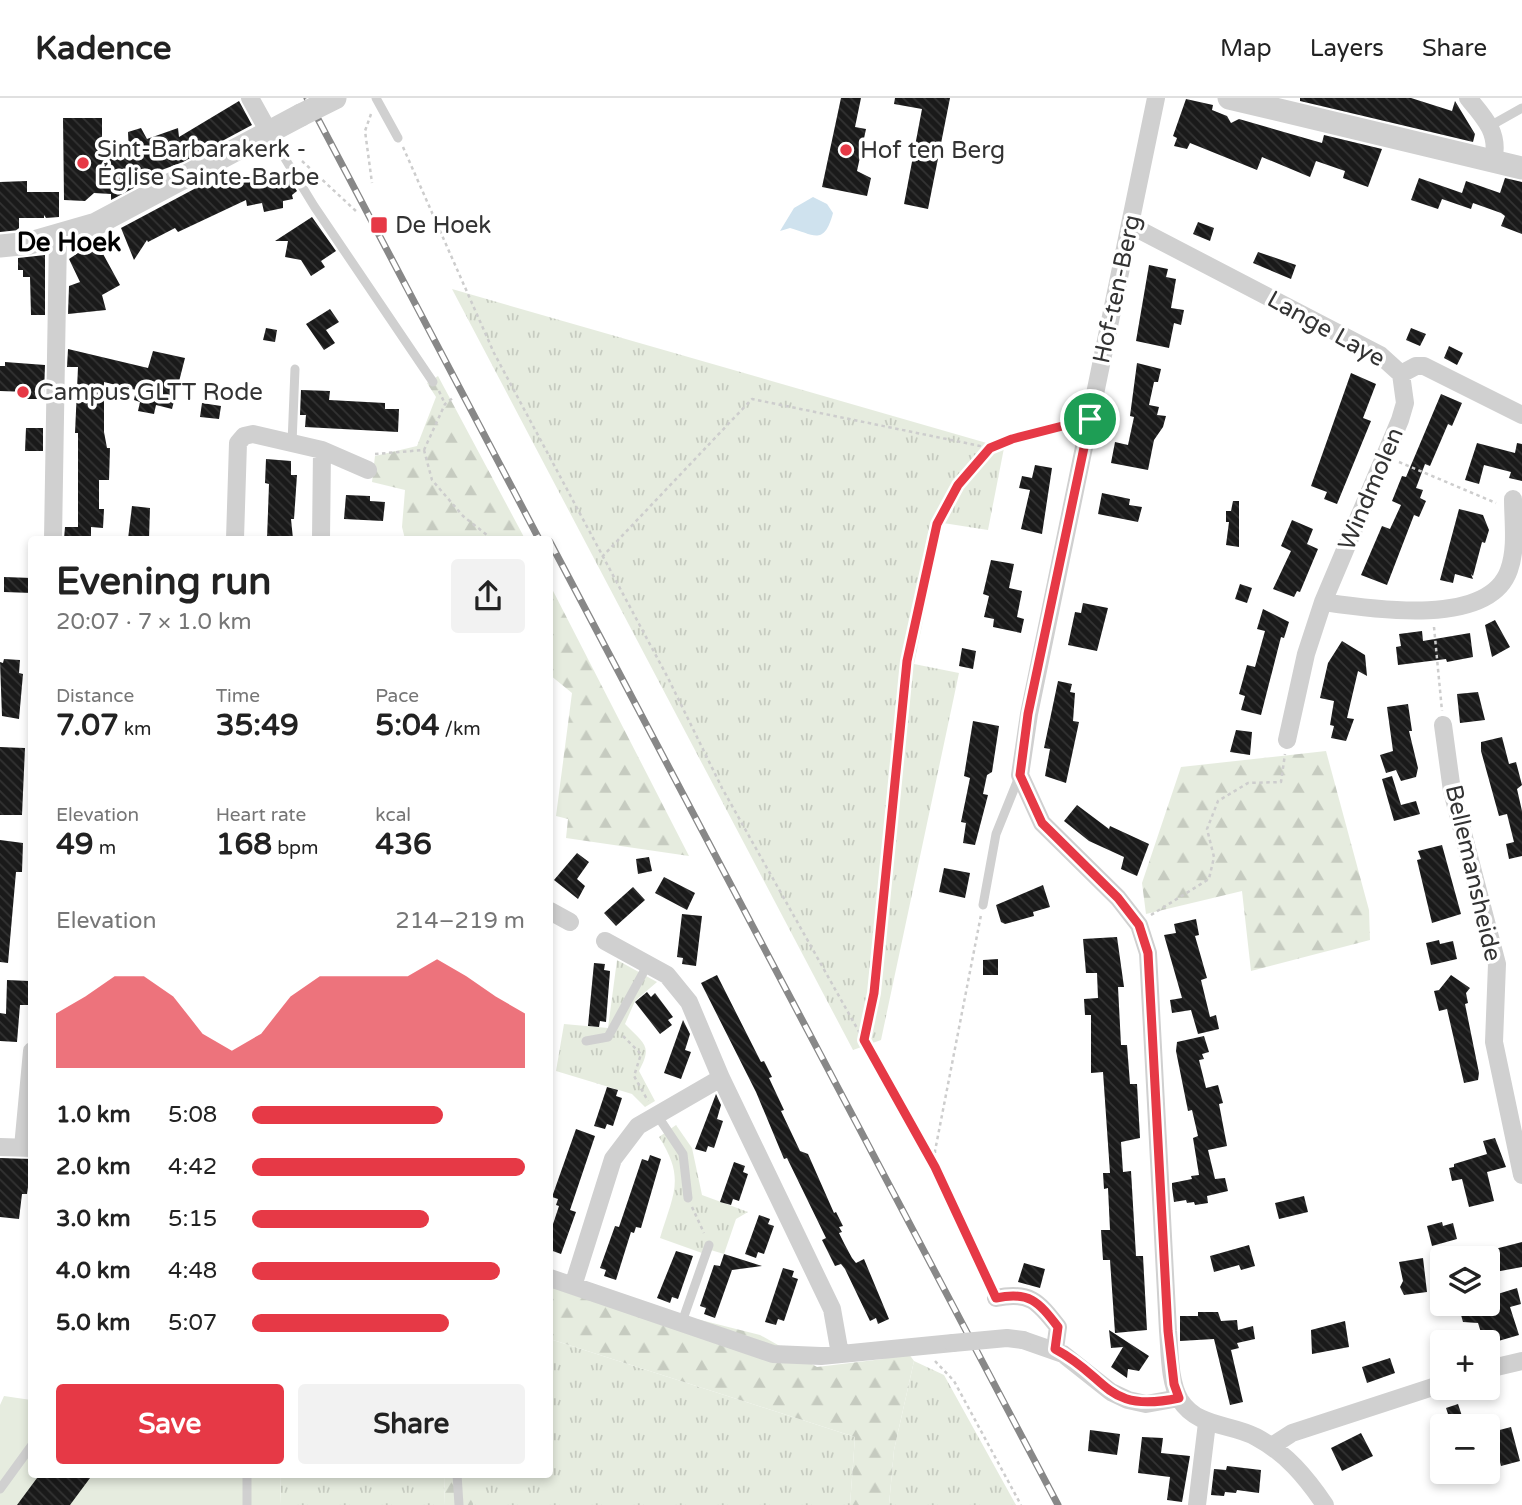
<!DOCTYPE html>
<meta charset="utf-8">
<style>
body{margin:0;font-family:"Varela Round",sans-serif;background:#f2f2f2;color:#222;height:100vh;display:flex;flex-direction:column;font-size:26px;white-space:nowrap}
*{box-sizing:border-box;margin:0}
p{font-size:23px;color:#767676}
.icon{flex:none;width:38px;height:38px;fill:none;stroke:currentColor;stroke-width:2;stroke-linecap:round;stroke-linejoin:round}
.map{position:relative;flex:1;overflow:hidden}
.side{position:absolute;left:28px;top:438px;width:525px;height:942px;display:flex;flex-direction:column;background:#fff;border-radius:7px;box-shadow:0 4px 10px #0003}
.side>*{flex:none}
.buttons{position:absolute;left:1430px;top:1148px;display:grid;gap:14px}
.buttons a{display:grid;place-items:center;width:70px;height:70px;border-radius:7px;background:#fff;box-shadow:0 4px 10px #0003;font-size:35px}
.pin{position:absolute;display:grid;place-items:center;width:60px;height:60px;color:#fff;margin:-30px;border:4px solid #fff;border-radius:50%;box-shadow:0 2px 7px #0007}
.round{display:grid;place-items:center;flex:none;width:74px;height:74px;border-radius:7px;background:#f2f2f2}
.head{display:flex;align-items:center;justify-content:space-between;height:119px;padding:0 28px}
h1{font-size:38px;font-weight:700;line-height:52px}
.stats{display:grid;grid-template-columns:repeat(3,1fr);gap:10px;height:119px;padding:7px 28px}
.stats div{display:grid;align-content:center}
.stats b{font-size:30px;font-weight:700}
.stats small{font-size:19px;font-weight:400}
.stats p{font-size:19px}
.chart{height:196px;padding:14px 28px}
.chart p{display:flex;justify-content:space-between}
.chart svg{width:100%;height:126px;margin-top:7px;fill:#e63946;opacity:.7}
.button{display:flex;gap:14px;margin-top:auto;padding:14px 28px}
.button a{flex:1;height:80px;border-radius:7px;background:#e63946;color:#fff;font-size:28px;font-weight:700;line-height:80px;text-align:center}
.button a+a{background:#f2f2f2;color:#222}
ul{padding:0 28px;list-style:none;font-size:23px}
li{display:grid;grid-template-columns:112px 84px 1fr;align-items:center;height:52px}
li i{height:18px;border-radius:9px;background:#e63946}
header{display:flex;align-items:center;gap:42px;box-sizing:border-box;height:98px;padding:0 35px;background:#fff;border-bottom:2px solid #e0e0e0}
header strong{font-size:33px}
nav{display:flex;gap:38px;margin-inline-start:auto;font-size:24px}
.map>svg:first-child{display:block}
</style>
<header>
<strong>Kadence</strong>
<nav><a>Map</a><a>Layers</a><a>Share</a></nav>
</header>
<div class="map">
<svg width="1522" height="1407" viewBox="0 0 1522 1407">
<defs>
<pattern id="grass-tufts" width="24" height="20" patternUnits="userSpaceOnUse" patternTransform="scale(1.75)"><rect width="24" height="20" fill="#e6ecdf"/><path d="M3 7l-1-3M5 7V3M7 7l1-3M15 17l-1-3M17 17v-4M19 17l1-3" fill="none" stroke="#c6cbc0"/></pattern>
<pattern id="forest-firs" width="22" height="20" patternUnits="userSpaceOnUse" patternTransform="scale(1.75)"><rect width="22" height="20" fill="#e6ecdf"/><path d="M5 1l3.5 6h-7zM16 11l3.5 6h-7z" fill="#c6cbc0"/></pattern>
<pattern id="building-back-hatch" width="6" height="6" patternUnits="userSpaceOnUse" patternTransform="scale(1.75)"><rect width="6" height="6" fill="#1a1a1a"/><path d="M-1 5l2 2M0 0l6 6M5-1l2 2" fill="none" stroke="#333"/></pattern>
</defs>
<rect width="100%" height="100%" fill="#fff"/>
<!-- grass -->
<path fill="url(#grass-tufts)" d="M452 191 1004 350 988 432 943 425 914 566 959 575 881 942 853 952Z
M617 862 657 884 635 903 625 926C644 946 653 947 639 973L655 1003 645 1009 632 996 556 973 564 926 608 930Z
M676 1027 692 1050 702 1097 748 1114 736 1121 724 1156 704 1150 702 1155 660 1140C673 1096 686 1081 659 1039Z
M550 1241 855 1339 850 1407H473V1376H550Z
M914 1263 944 1277 1016 1407H889L894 1352Z
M280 1376H444L445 1407H281Z"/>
<!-- forest -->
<path fill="url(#forest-firs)" d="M438 278 525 441H405L402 429 405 392 372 384 375 358 417 348 436 299 427 285Z
M550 487 689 758 566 740 568 721 556 718 572 595 550 577Z
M1326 653 1369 812 1370 842 1251 873 1242 793 1146 816 1142 785 1181 669Z
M550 1184 760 1237 817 1269 883 1261 906 1252 914 1263 894 1352 889 1407H850L855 1339 550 1241Z
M444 1376H473V1407H445Z"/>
<!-- garden -->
<path fill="#e6ecdf" d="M4 1298 31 1302 32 1376H280L281 1407H0V1307Z"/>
<!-- water -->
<path fill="#cfe2ee" d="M813 99 827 106 833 115C824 149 813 136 790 130L780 133 794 110Z"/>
<!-- building -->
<path fill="url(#building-back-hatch)" d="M841 0H861L855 29 866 31 857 73 871 80 867 98 822 89Z
M895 0H950L928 111 904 106 922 11 894 6Z
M1300 0H1411L1452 13 1455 3 1475 36 1473 44 1300 3Z
M1186 1 1213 7 1212 12 1227 18 1231 25 1239 21 1322 45 1324 37 1382 51 1368 89 1343 80 1345 73 1316 63 1310 79 1262 59 1257 72 1190 45 1187 51 1174 48 1177 40 1173 38Z
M239 3 252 27 183 64 143 79 145 84 111 102V96L94 95 85 103 64 102 63 20H102V55H129L128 34 141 30 147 41 178 30 179 39Z
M226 74 232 87 285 75 297 93 292 97 293 101 283 103V110L264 114 262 105 247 108 246 102 178 134 175 130 148 144 147 142 134 162 121 130Z
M1419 80 1462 95 1466 83 1500 95 1505 80 1522 84V136L1501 128 1505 118 1501 115 1473 105 1471 111 1442 101 1438 111 1411 102Z
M27 83V94H59V119L46 120 44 117V120H19V132L0 134V84Z
M312 119 336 153 321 163 325 169 311 178 301 162 285 159 288 143H275Z
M1198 124 1214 130 1210 143 1193 136Z
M96 143 120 187 102 197 106 212 68 216 69 188 80 184 69 161Z
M1258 154 1296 167 1291 181 1253 165Z
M45 157V217H31L30 179H23V172H18V160Z
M1149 167 1168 171 1166 179 1176 181 1171 210 1184 212 1181 227 1174 225 1169 250 1136 243Z
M330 211 339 224 326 232 335 245 324 252 306 226Z
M266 230 277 232 275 244 263 242Z
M1411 230 1426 236 1420 248 1406 242Z
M1449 248 1463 255 1457 267 1444 260Z
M68 251 148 270 153 253 185 260 172 311 156 307 154 316 138 313 140 304 134 302 136 292 104 284V334L107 350H110L109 382H99V411H104L103 430 91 429V441H64L65 429H78V335H75L78 269H67Z
M5 264 45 267 44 295H41V301H27L28 294 0 293V268H5Z
M1137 265 1161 271 1158 284H1154L1149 307 1159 309 1157 317 1166 318 1163 329 1154 342 1148 372 1111 365 1115 344 1128 347 1134 319 1130 318Z
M1351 275 1376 286 1363 320 1371 323 1337 406 1324 401 1327 394 1311 388Z
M301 292 330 293 329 302 385 305V311H399L398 334 305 329 306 317H300Z
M1441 296 1462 305 1452 328 1448 326 1430 368 1425 366 1416 390 1423 392 1420 400 1426 403 1419 419 1414 417 1387 487 1361 477 1382 428 1390 431 1401 407 1392 403 1402 378 1406 379Z
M202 305 221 308 219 321 200 319Z
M26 330H43V353H25Z
M1477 345 1515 355 1517 345 1522 346V383L1509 380 1511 374 1484 367 1479 386 1465 382Z
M266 361 291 363V377H297L294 421H291L293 441H267L269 386 265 385Z
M1035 367 1052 370 1042 436 1021 431 1030 392 1019 390 1022 378 1032 380Z
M1102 395 1130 401 1129 407 1142 409 1138 424 1098 416Z
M346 397 370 398V403L385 404 383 423 344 421Z
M1233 403H1239V449L1226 447 1229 424H1226V413H1231Z
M132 408 150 410 149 441H128Z
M1459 411 1483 417 1489 432 1485 445 1482 444 1473 478 1471 476 1473 481 1455 476 1453 485 1440 482Z
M1292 422 1313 431 1307 446 1318 451 1300 494 1297 493 1294 499 1273 491 1291 453 1281 448Z
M991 462 1014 466 1009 490 1022 493 1017 519 1024 521 1021 535 993 529 994 521 984 519 989 498 983 496Z
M4 479 32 480V495L4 494Z
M1240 486 1252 490 1247 505 1235 501Z
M1083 505 1108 510 1097 553 1068 547 1075 514 1081 515Z
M1263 511 1289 524 1284 540 1281 539 1261 617 1241 612 1245 598 1239 596 1247 567 1255 569 1265 533 1257 531Z
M1495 522 1510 549 1492 559 1485 527Z
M1422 533 1423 543 1470 535 1473 559 1447 564 1446 561 1398 567 1396 549 1401 548 1399 536Z
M1342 543 1365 557 1367 578 1358 573 1347 620 1354 621 1346 643 1331 640 1334 628 1330 627 1334 603 1320 600 1328 565Z
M962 550 976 553 973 571 959 568Z
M4 561 20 562 19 575 23 576 19 621 2 618 0 564 3 565Z
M1058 583 1072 586 1070 594 1075 595 1073 623 1079 624 1066 685 1045 678 1050 651 1044 650Z
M1478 594 1485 622 1460 625 1457 596Z
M1408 606 1412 633H1409L1418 670 1416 679 1401 683 1396 672 1386 675 1380 657 1393 653 1387 609Z
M973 623 999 628 992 674 987 677 983 696 988 697 975 747 963 745 966 725 961 724 970 680 964 678Z
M1236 632 1252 634 1250 657 1230 654Z
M1502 639 1509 666 1516 664 1522 687 1517 691 1522 713V758L1509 761 1506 746 1514 744 1507 716 1499 718 1481 653V644Z
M0 649 25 650 22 717H0Z
M1392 678 1401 707 1416 703 1420 716 1394 723 1382 681Z
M1077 707 1109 731 1110 728 1149 746 1137 778 1121 771 1124 759 1089 743 1064 723Z
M0 742 23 745 22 774H16L8 865 0 864Z
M1442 747 1461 816 1432 825 1417 762 1421 761 1418 753Z
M577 755 589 764 577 781 585 788 578 801 554 782Z
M649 759 652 773 638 776 636 761Z
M944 770 970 775 965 800 939 794Z
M664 779 695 795 687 812 655 795Z
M1043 787 1050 809 1033 814 1034 818 1005 826 1001 824 996 807Z
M633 789 645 802 616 828 604 815Z
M682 816 702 818 696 868 682 866 683 860 677 859Z
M1196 821 1199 837 1195 838 1207 880 1201 882 1210 919 1216 917 1219 931 1198 936 1191 912 1172 915 1170 902 1182 900 1164 837 1176 835 1174 826Z
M1117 839 1124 889H1118L1121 947H1127L1130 986H1137L1140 1040 1121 1044 1123 1074 1131 1073 1136 1158H1143L1147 1232 1115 1235 1110 1162H1103L1101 1132H1110L1108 1090 1104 1091 1103 1075H1110L1103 974 1091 975V917H1085L1084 901 1098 900 1097 875H1086L1083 841Z
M1439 842 1440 846 1453 843 1457 861 1431 867 1426 845Z
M998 861V877H983V862Z
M594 865 605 866 604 872 610 873 606 924 600 923 599 929 588 928Z
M717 877 761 964 764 963 772 979 769 980 784 1012 781 1013 800 1053 808 1056 834 1115 836 1114 843 1128 839 1129 842 1134 839 1135 845 1147 852 1160 856 1165 864 1161 889 1221 878 1226 876 1220 870 1223 845 1171 841 1166 835 1168 822 1142 826 1140 787 1060 784 1061 756 994 701 885Z
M1451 877 1470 890 1466 895 1468 905 1465 906 1479 975 1478 982 1464 985 1447 911 1439 913 1434 893 1439 892Z
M7 882 29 883 28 907H20L17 944 0 943V915L6 916Z
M647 894 651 899 655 895 673 919 668 922 672 927 660 936 635 904Z
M683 922 690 936 685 952 691 954 681 981 664 975Z
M1204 938 1209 954 1202 956 1204 961 1199 962 1206 990 1218 987 1223 1005 1219 1006 1227 1048 1208 1052 1215 1081 1225 1080 1228 1093 1207 1098 1208 1105 1195 1107 1194 1104 1187 1105 1186 1102 1174 1104 1172 1089V1085L1192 1081 1191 1078 1199 1077 1193 1040 1198 1038 1192 1012 1188 1013 1176 953 1177 944Z
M607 989 618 992 616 998 622 1000 613 1028 607 1026 605 1031 594 1028Z
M716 996 721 1007 717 1021 723 1023 714 1050 708 1048 706 1054 695 1051Z
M576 1031 595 1038 570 1112 576 1114 561 1156 550 1152V1135L559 1108 556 1107 558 1101 552 1099Z
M1495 1040 1506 1069 1487 1074 1494 1103 1469 1109 1462 1081 1452 1083 1449 1070 1454 1069V1066L1487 1056 1483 1043Z
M650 1057 661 1061 641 1130 636 1129 634 1135 631 1134 616 1182 604 1178 606 1172 600 1170 615 1128 619 1129 642 1061 648 1063Z
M0 1060 32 1061 27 1096H22L19 1121 0 1119Z
M734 1064 745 1068 743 1074 748 1076 739 1103 733 1101 731 1107 720 1104Z
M1304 1098 1308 1114 1279 1121 1275 1105Z
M759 1117 770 1121 768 1126 774 1128 764 1156 758 1154 756 1160 745 1156Z
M1442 1124 1443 1128 1453 1125 1457 1141 1432 1148 1427 1128Z
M1522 1144V1169L1495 1174 1491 1152Z
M1249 1147 1255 1168 1241 1172 1239 1167 1214 1174 1210 1158Z
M676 1153 693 1158 678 1201 672 1199 670 1205 657 1200Z
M724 1156 762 1168 732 1172 715 1220 704 1216 706 1210 700 1208 714 1167 720 1168Z
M1423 1160 1427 1194 1404 1197 1400 1189 1403 1183 1399 1164Z
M1024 1165 1045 1171 1040 1190 1018 1184Z
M783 1170 794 1173 792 1179 798 1181 784 1223 778 1221 776 1227 765 1224Z
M1517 1190 1521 1206 1510 1209 1519 1237 1488 1246 1484 1244 1478 1225 1463 1224 1459 1210 1462 1206H1488V1199Z
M1198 1214H1218L1221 1223 1237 1222 1238 1232 1253 1228 1255 1241 1237 1245 1239 1250 1231 1252 1243 1304 1230 1307 1214 1241 1180 1243V1218H1198Z
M1345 1223 1349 1249 1312 1256 1311 1232Z
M1109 1232 1149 1258 1139 1273 1128 1271 1127 1280 1111 1269 1123 1249 1111 1250Z
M1390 1260 1395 1275 1367 1285 1362 1269Z
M1458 1306 1462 1318 1450 1322 1446 1310Z
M1511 1329 1520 1363 1501 1368 1492 1334Z
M1090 1332 1120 1336 1117 1357 1088 1353Z
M1361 1335 1373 1358 1342 1373 1331 1350Z
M1142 1339 1163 1340 1161 1355 1190 1358 1182 1404 1167 1402 1170 1379 1138 1375Z
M1227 1368 1261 1372 1259 1395 1237 1392 1236 1395 1225 1394 1224 1398 1211 1397 1214 1371 1226 1372Z
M40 1376H93L70 1407H17Z"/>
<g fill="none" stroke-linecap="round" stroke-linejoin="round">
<!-- path -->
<path stroke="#cdcdcd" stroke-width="2.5" stroke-dasharray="3.5 3.5" stroke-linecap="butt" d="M371 16 365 33 372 85
M403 49 494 255 668 580 722 690 935 1069 991 1187
M302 63 357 114
M439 293 445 306
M424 352 432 382 463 418 492 441
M375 356 424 352 445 306 454 299
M1399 364 1496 405
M602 459 752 301 990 350 1011 341 1071 326
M1434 529 1442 613
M1151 817 1209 781 1214 759 1207 731 1218 703 1248 685 1281 684 1285 656
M623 938 641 956 634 978 648 1003
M865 939 874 895 907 563 937 426 958 387 990 350
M935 1069V1053L981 817
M692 1109 704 1135
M935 1263 954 1283 1021 1407"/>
<!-- service -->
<path stroke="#d0d0d0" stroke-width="9" d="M376 0 398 40
M1490 28 1522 10
M270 36 314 108 433 284
M292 345 295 271
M983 807 996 736 1019 679
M586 943 608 939 648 866
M657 1017 683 1056 688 1100
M682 1224 709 1147
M457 1376 459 1407
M0 1391 32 1347
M247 1407V1376"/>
<!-- minor -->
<path stroke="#d0d0d0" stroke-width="18" d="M250 0 270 36
M1156 0 1029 616 1020 677 1042 725 1118 800 1139 827 1148 855 1168 1233C1170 1255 1169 1283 1180 1302 1198 1330 1230 1325 1256 1339 1286 1355 1306 1379 1325 1407
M1468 0C1485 20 1500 36 1493 63
M1130 127 1380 257 1401 276
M1401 276 1416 268H1424L1522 317
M53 441 58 138
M235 441 238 345 244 338 253 336 322 352 368 372
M321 441 322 352
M1323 504C1370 511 1489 530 1509 472 1517 450 1513 424 1513 401
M1443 627 1452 693 1497 866 1494 944 1522 1077
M1287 642 1306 556 1323 504 1400 322 1405 305 1401 276
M550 813 570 824
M605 843 667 877 689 904 721 980 832 1211 840 1256
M0 1049 32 1050
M23 1049 32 953
M550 1180 773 1256 821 1258 953 1245
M573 1188 613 1061 638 1028 721 980
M996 1200C1029 1193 1038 1203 1058 1229L1055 1251
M1023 1242 1063 1256 1111 1294 1128 1302 1146 1306 1179 1300
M1488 1271 1522 1263
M1272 1348 1292 1335 1442 1286
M1197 1407 1207 1325"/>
<!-- tertiary -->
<path stroke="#d0d0d0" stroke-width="23" d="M1229 0 1522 70
M0 148 30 145 96 126 301 17"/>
<defs>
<path id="rail" d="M307 0 539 441
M550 444 1058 1407"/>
</defs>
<!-- rail casing -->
<use href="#rail" stroke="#888" stroke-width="7"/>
<!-- rail -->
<use href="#rail" stroke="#fff" stroke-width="4.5" stroke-dasharray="13" stroke-linecap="butt"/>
<!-- minor-bridge -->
<path stroke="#d0d0d0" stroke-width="18" d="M953 1245 1007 1240 1023 1242"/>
<!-- tertiary-bridge -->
<path stroke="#d0d0d0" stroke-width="23" d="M301 17 335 0"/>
</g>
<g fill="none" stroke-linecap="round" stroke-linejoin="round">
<defs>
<path id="route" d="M1090 321 1028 616 1020 677 1042 725 1118 800 1139 827 1148 855 1168 1233 1174 1286 1179 1300C1105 1316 1110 1280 1055 1251L1058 1229C1038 1203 1029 1193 996 1200L935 1069 864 942 874 895 907 563 937 426 958 387 990 350 1012 341Z"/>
</defs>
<!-- route casing -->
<use href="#route" stroke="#fff" stroke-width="14"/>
<!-- route -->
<use href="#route" stroke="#e63946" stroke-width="9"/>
</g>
<!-- markers -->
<g fill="#e63946" stroke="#fff" stroke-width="2.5">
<circle cx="846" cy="52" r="7"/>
<circle cx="83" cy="65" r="7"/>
<rect x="370" y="118" width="18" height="18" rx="3.5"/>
<circle cx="23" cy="294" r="7"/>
</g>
<g text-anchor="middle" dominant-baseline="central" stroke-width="7" stroke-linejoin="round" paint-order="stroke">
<!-- poi labels -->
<g font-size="24" fill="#333" stroke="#fff" text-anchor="start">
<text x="97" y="51">Sint-Barbarakerk -<tspan x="97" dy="28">Église Sainte-Barbe</tspan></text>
<text x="860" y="52">Hof ten Berg</text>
<text x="395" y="127">De Hoek</text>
<text x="37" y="294">Campus GLTT Rode</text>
</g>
<!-- street labels -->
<g font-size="24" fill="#333" stroke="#fff">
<text transform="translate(1117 191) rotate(-78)">Hof-ten-Berg</text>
<text transform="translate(1326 231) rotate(29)">Lange Laye</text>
<text transform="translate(1371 391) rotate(-67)">Windmolen</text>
<text transform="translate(1473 775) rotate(77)">Bellemansheide</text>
</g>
<!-- neighbourhood labels -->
<g font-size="26" font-weight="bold" fill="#000" stroke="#fff">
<text x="69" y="144">De Hoek</text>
</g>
</g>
</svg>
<div class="buttons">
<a><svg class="icon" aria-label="layers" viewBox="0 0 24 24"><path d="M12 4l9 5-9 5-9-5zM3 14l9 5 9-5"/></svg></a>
<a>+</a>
<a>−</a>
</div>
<div class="pin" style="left:1090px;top:321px;background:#1e9e55"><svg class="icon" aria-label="arrive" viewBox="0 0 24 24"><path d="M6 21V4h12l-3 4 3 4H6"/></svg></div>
<section class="side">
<div class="head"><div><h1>Evening run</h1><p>20:07 · 7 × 1.0 km</p></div><a class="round"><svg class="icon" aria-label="share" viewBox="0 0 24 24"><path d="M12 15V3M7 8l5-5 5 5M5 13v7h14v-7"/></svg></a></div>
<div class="stats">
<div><p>Distance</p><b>7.07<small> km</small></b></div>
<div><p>Time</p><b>35:49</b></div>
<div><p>Pace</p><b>5:04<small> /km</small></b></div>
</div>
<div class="stats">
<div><p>Elevation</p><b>49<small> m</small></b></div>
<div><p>Heart rate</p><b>168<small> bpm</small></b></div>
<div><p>kcal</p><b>436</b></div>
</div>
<div class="chart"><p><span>Elevation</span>214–219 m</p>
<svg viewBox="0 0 160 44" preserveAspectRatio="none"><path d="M0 44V25L10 19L20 12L30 12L40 19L50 32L60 38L70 32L80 19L90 12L100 12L110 12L120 12L130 6L140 12L150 19L160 25V44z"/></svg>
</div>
<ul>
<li><b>1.0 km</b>5:08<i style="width:70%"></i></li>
<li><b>2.0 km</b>4:42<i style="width:100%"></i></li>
<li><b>3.0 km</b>5:15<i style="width:65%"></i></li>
<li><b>4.0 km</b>4:48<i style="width:91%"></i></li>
<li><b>5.0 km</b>5:07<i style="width:72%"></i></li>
</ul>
<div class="button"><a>Save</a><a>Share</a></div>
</section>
</div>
